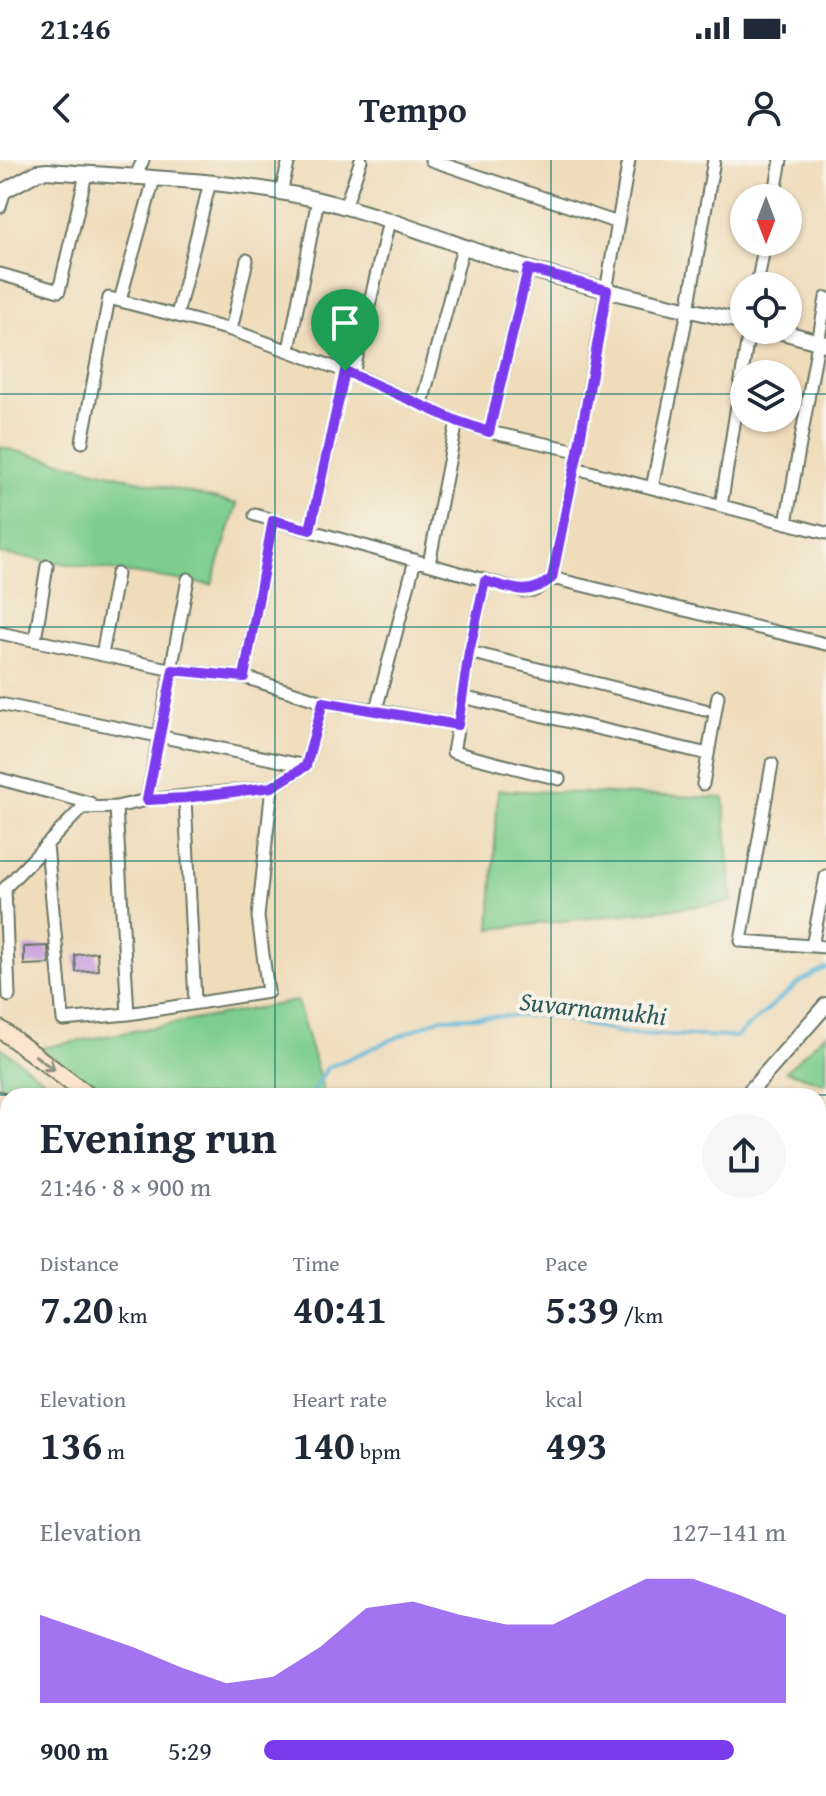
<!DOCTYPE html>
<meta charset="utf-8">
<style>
body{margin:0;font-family:"Gentium Book Plus",serif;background:#f6f6f7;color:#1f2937;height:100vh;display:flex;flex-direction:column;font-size:30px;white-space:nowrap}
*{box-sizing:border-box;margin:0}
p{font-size:26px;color:#747a83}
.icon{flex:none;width:44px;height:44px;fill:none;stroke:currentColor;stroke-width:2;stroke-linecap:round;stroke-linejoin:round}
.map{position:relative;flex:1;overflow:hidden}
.drawer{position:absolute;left:0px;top:928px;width:826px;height:708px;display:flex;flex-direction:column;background:#fff;border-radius:24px 24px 0 0;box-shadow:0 2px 6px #0004}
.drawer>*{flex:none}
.needle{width:52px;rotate:180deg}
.tools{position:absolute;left:730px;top:24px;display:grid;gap:16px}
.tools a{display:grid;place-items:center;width:72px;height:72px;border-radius:50%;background:#fff;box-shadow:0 2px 6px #0004;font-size:40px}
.pin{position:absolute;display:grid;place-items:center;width:68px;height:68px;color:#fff;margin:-82px -34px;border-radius:50% 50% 50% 0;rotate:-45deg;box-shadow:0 0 8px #0007}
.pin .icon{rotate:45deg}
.round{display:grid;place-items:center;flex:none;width:84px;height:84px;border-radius:42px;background:#f6f6f7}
.summary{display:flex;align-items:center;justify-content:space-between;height:136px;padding:0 40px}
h1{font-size:44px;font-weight:700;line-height:60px}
.stats{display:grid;grid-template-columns:repeat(3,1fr);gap:12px;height:136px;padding:8px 40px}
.stats div{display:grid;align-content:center}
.stats b{font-size:40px;font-weight:700}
.stats small{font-size:22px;font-weight:400}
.stats p{font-size:22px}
.chart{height:224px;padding:16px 40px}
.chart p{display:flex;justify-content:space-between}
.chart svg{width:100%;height:144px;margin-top:8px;fill:#7c3aed;opacity:.7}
ul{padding:0 40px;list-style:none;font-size:26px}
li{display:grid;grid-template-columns:128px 96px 1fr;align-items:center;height:60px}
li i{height:20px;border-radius:10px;background:#7c3aed}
.status{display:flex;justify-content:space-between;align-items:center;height:56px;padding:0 40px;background:#fff;direction:ltr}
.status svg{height:22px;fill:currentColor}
header{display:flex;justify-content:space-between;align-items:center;height:104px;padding:0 40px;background:#fff;font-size:36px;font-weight:700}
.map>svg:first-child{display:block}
</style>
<div class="status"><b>21:46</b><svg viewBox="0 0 49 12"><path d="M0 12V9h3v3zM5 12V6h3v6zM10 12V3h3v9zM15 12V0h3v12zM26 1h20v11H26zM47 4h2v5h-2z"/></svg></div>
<header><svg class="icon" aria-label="back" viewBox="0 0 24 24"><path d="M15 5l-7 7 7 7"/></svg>Tempo<svg class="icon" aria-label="person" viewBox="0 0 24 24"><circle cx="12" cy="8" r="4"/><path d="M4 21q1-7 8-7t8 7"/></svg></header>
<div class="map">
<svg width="826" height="1636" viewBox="0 0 826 1636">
<rect width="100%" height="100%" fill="#f7f3e8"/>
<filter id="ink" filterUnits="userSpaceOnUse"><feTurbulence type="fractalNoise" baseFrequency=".0125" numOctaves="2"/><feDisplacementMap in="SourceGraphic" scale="16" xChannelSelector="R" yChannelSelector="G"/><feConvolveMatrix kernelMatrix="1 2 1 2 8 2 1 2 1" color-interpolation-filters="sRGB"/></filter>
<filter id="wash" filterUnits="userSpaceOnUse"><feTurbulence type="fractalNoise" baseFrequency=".006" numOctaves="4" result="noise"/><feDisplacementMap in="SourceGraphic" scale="32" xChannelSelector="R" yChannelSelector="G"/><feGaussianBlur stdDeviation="1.8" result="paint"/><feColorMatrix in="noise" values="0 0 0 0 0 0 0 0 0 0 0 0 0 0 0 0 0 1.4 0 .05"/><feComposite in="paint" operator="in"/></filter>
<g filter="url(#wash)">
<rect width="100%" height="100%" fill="#efdcba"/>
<!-- green -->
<path fill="#7ccd8e" stroke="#4e8561" stroke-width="2" d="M0 287 237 344 212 425 0 394Z
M498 630 724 638 732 742 490 769Z
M297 841 325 936H103L40 888Z
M826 873V924L786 911Z
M0 887 66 936H11L0 928Z
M8 1058V1159L0 1157V1061Z
M818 1500 826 1506V1541L818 1535Z"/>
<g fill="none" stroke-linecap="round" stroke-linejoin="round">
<!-- stream -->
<path stroke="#5bb6d9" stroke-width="4" d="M310 936 327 908 441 858 544 855 626 874 736 877 801 821 826 808
M0 1051 8 1048"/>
</g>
<g id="blocks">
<!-- building -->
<path fill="#c79fdf" d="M48 786 49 804 24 805V787Z
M97 792 98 810 76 812 75 795Z"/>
</g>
</g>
<g filter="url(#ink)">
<use href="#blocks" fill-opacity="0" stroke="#687563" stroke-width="2"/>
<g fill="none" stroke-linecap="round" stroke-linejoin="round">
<defs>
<path id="minor" d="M431 0 618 63
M135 18 143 0
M281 32 289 0
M774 38 781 0
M0 47 5 30
M345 47 361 0
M0 114 59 131 86 14
M757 126 765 82
M120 140 154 19
M177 155 210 22
M231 170 247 100
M289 190 318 39
M353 214 389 61
M422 243 463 87
M489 272 528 109
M82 282 109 138 231 170 353 214 457 261 489 272 578 291
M575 308 826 373
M652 328 688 150 714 0
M721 346 749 170
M255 355 523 431 535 430 552 418 578 291 629 0
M786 363 826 138
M310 370 345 211
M429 404 457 261
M552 418 826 484
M0 473 173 510 244 517 323 542 306 606 272 627 147 640 116 647 82 648 0 733
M35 480 47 406
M469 492 705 550
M102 495 117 414
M244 517 273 360
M462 537 708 594
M323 542 376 550 415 400
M0 544 306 606
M376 550 458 565 469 492 485 421
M458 565 453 592 559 619
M772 604 741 781 826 787
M0 619 90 643
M703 624 718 536
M185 638 195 842
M147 640 188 419
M116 647 128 854
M47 685 63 860 128 854 268 832 258 757 272 627
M5 728 9 836
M812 786 826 716
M818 1003 826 1007
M818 1231 826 1209
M818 1291 826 1296
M0 1365 6 1349
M0 1424 8 1426
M0 1492 8 1494
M0 1565 8 1568
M738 1628 749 1636
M171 1636 173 1628
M254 1636 256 1628
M291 1636 301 1628
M397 1636 407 1628
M538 1636 549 1628
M705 1636 715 1628"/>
<path id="tertiary" d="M0 33 38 12 48 11C138 18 231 19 319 40 390 57 457 86 526 108 598 130 671 146 744 162
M775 170 826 184
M746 936 826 845
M0 1180 8 1182
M36 1636 41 1628"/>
<path id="secondary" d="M0 869 89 936
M0 940 8 946
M818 1481 826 1487
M818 1545 826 1551"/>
</defs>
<!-- minor casing -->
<use href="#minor" stroke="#687563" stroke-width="15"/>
<!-- tertiary casing -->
<use href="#tertiary" stroke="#687563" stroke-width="18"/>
<!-- secondary casing -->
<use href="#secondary" stroke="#687563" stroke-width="20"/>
<!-- minor -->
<use href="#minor" stroke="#fff" stroke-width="11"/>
<!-- tertiary -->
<use href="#tertiary" stroke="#fff" stroke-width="14"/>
<!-- secondary -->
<use href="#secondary" stroke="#fce5cf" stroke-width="16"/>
</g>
<!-- one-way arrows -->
<defs><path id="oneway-shaft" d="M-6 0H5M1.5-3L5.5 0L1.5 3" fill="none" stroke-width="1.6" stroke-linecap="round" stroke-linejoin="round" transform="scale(2)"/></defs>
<use stroke="#8e9182" href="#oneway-shaft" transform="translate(45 903) rotate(37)"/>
</g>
<g fill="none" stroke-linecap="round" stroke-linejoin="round" filter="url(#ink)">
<defs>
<path id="route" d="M528 109 607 130 578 291 552 418C528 438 512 428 485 421L469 492 458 565 323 542 306 606 272 627 185 638 147 640 173 510 244 517 273 360 310 370 345 211 457 261 489 272Z"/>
</defs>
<!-- route casing -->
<use href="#route" stroke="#fff" stroke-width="16"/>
<!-- route -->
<use href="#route" stroke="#7c3aed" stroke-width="10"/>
</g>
<!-- grid -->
<path fill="none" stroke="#0f766e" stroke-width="2" stroke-opacity="0.55" d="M275 0V936M551 0V936M0 234H744M788 234H826M0 467H826M0 701H826M0 935H826M0 1169H8M818 1169H826M0 1402H8M818 1402H826M275 1628V1636M551 1628V1636"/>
<g text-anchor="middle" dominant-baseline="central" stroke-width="8" stroke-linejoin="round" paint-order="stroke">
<!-- water labels -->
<g font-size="26" font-style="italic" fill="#2e5b5d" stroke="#f7f3e8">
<text transform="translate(593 848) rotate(6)">Suvarnamukhi</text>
</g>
</g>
</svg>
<div class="tools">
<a><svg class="needle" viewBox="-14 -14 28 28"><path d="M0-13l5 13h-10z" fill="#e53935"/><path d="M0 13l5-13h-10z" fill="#747a83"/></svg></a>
<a><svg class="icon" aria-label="locate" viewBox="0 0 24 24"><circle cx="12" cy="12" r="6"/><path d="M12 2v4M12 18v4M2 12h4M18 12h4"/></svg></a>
<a><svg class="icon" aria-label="layers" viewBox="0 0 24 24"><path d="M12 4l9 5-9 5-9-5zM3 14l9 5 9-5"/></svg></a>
</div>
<div class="pin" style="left:345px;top:211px;background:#1e9e55"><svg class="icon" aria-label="arrive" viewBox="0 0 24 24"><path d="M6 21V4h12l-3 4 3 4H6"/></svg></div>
<section class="drawer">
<div class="summary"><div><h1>Evening run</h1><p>21:46 · 8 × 900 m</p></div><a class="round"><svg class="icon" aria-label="share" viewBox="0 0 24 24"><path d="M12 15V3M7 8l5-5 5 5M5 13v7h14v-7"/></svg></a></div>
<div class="stats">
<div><p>Distance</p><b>7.20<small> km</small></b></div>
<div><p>Time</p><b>40:41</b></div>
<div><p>Pace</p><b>5:39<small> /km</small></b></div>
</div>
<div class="stats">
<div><p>Elevation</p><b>136<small> m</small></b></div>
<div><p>Heart rate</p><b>140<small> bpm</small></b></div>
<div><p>kcal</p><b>493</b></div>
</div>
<div class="chart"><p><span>Elevation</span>127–141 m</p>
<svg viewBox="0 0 160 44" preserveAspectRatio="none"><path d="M0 44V17L10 22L20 27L30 33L40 38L50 36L60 27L70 15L80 13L90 17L100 20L110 20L120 13L130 6L140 6L150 11L160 17V44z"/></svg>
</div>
<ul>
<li><b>900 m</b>5:29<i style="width:90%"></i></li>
</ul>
</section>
</div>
